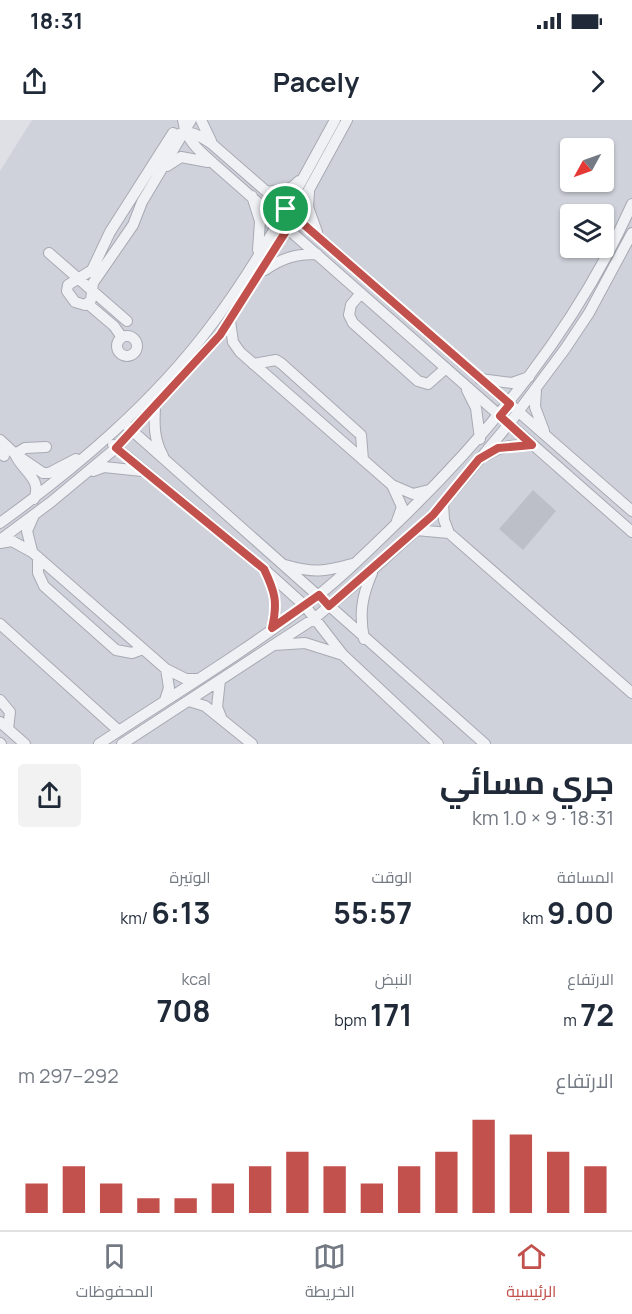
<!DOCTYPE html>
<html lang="ar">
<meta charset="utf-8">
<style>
body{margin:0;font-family:Manrope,Cairo,sans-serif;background:#f2f2f3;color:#1f2937;direction:rtl;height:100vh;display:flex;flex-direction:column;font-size:22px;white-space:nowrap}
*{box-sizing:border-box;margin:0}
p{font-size:20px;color:#747a83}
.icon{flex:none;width:33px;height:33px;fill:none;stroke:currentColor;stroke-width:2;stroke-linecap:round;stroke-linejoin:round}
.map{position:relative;height:624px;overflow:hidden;direction:ltr}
.panel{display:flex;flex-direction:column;background:#fff;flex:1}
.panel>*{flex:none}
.needle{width:39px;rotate:230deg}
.tools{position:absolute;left:560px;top:18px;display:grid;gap:12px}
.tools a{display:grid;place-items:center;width:54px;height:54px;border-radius:6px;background:#fff;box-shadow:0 2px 4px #0004;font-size:30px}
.pin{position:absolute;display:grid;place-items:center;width:51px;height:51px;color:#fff;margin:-26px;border:3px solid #fff;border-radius:50%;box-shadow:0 2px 6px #0007}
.round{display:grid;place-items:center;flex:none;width:63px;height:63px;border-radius:6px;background:#f2f2f3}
.overview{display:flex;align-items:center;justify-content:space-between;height:102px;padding:0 18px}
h1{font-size:33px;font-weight:700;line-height:45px}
.stats{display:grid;grid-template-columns:repeat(3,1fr);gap:9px;height:102px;padding:6px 18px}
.stats div{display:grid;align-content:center}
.stats b{font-size:30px;font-weight:700}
.stats small{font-size:16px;font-weight:400}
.stats p{font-size:16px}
.chart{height:168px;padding:12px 18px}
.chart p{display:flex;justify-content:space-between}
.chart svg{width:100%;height:108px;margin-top:6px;stroke:#c2504c;stroke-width:6}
.status{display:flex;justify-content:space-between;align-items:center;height:42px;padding:0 30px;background:#fff;direction:ltr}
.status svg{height:16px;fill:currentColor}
header{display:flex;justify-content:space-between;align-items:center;height:78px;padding:0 18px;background:#fff;font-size:27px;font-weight:700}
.menu{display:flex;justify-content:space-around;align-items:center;height:84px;border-top:2px solid #e0e1e3;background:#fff;font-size:16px;color:#747a83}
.menu a{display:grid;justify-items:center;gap:3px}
.menu .on{color:#c2504c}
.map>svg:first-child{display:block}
</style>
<div class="status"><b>18:31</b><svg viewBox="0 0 49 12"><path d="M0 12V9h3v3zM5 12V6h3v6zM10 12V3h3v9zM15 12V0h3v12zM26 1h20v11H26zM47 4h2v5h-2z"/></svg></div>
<header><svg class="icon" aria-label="forward" viewBox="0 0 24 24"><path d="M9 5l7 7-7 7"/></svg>Pacely<svg class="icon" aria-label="share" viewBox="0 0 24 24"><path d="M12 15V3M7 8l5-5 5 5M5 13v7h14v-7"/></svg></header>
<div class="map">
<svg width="632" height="624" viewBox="0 0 632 624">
<rect width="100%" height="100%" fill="#dee0e6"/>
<!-- built -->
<path fill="#d0d2db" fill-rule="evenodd" d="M32 0H632V624H0V51ZM570 28H603V62H570ZM570 94H603V128H570Z"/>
<!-- building -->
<path fill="#bcbec8" d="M533 370 556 391 523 430 499 409Z"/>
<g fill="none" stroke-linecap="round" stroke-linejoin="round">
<defs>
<path id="minor" d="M183 0C186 20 198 30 213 43L632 412
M201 0 211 21
M173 13 110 112 92 150 68 165 67 171 75 182 85 185 91 180 93 163 133 105 142 82 191 0
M170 19C186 7 198 14 212 24L632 391
M167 46 181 37 208 42
M267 72 291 68 299 61
M309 72 308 87 317 112
M252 76 260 101 258 130
M49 133 127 201
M265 150C282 138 296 134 317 134
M361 173 351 185 349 195 353 203 418 261 428 264 446 248
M88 184 114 206 121 216
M230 201 233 222 240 232 392 365 413 374 429 370
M117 226a10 10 0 1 1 20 0a10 10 0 1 1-20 0Z
M253 244 276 240 282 244 361 315 363 340
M480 259 512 263 529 257
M536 269 535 287 544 311
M467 270 476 288 480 319
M155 288C154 305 154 320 163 336
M128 307 485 624
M0 320 15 334 25 328 46 327
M113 325 264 449 305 486 343 535 438 624
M0 332 4 336
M487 335C502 325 515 325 532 325
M93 351 104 347 142 351
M392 365 402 387 397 401
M34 379C43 359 22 351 15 334L43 353H49L76 339
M443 383 444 400 449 413 632 573
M0 403C77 347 152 284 210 207 259 143 296 71 335 0
M416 410 449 413
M0 420 51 382 116 328 220 215 288 108 347 0
M0 423 12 421 32 432 166 549 186 559H196
M32 431 27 411 34 395
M38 437V453L44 466 116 530 132 533 143 529
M285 445C313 453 324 452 352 444
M267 455C276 474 277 487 272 508
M0 504 119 611
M364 519C359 493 362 476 372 453
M274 525 305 523 343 535
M220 560 217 587 221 597
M0 580 10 592 8 609
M165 580 169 568 166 549
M189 581 205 586 252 624
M0 602 25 624
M0 623 1 624
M99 624C168 578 240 535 306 485 338 461 368 431 397 403 493 310 577 207 632 84
M122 624 315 498 372 450 433 395 509 304 565 229 589 193 632 113"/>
</defs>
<!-- minor casing -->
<use href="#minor" stroke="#a7aab3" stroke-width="12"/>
<!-- minor -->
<use href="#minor" stroke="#f0f1f5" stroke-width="10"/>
</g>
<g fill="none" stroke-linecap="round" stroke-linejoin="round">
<defs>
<path id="route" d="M286 89 510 284 500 296 532 325 498 328 479 339 433 395 329 486 319 475 272 508C278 482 275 472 264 449L116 328 220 215 288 108 280 100Z"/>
</defs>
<!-- route casing -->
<use href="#route" stroke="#fff" stroke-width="12"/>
<!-- route -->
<use href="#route" stroke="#c2504c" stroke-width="8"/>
</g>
</svg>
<div class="tools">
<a><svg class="needle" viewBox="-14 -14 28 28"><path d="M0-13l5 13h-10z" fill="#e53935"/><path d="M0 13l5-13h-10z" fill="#747a83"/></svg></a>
<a><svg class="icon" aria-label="layers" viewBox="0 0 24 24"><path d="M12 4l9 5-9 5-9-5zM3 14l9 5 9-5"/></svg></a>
</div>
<div class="pin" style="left:286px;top:89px;background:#1e9e55"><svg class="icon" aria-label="arrive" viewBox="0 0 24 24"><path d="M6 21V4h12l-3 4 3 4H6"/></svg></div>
</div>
<section class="panel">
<div class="overview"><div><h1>جري مسائي</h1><p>18:31 · 9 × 1.0 km</p></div><a class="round"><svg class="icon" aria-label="share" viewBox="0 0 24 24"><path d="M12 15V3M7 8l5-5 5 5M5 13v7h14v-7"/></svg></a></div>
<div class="stats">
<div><p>المسافة</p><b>9.00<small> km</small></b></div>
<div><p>الوقت</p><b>55:57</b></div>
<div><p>الوتيرة</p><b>6:13<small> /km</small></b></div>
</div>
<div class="stats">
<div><p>الارتفاع</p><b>72<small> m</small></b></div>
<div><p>النبض</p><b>171<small> bpm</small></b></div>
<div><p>kcal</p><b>708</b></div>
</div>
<div class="chart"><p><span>الارتفاع</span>292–297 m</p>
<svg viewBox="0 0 160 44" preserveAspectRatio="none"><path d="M5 44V32M15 44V25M25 44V32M35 44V38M45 44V38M55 44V32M65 44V25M75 44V19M85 44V25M95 44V32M105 44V25M115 44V19M125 44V6M135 44V12M145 44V19M155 44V25"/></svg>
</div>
</section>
<nav class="menu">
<a class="on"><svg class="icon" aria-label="home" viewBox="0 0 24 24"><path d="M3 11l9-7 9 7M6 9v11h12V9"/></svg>الرئيسية</a>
<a><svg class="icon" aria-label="map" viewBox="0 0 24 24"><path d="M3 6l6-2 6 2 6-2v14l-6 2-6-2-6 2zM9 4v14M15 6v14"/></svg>الخريطة</a>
<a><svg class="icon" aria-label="saved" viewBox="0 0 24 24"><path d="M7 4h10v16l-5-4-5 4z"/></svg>المحفوظات</a>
</nav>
